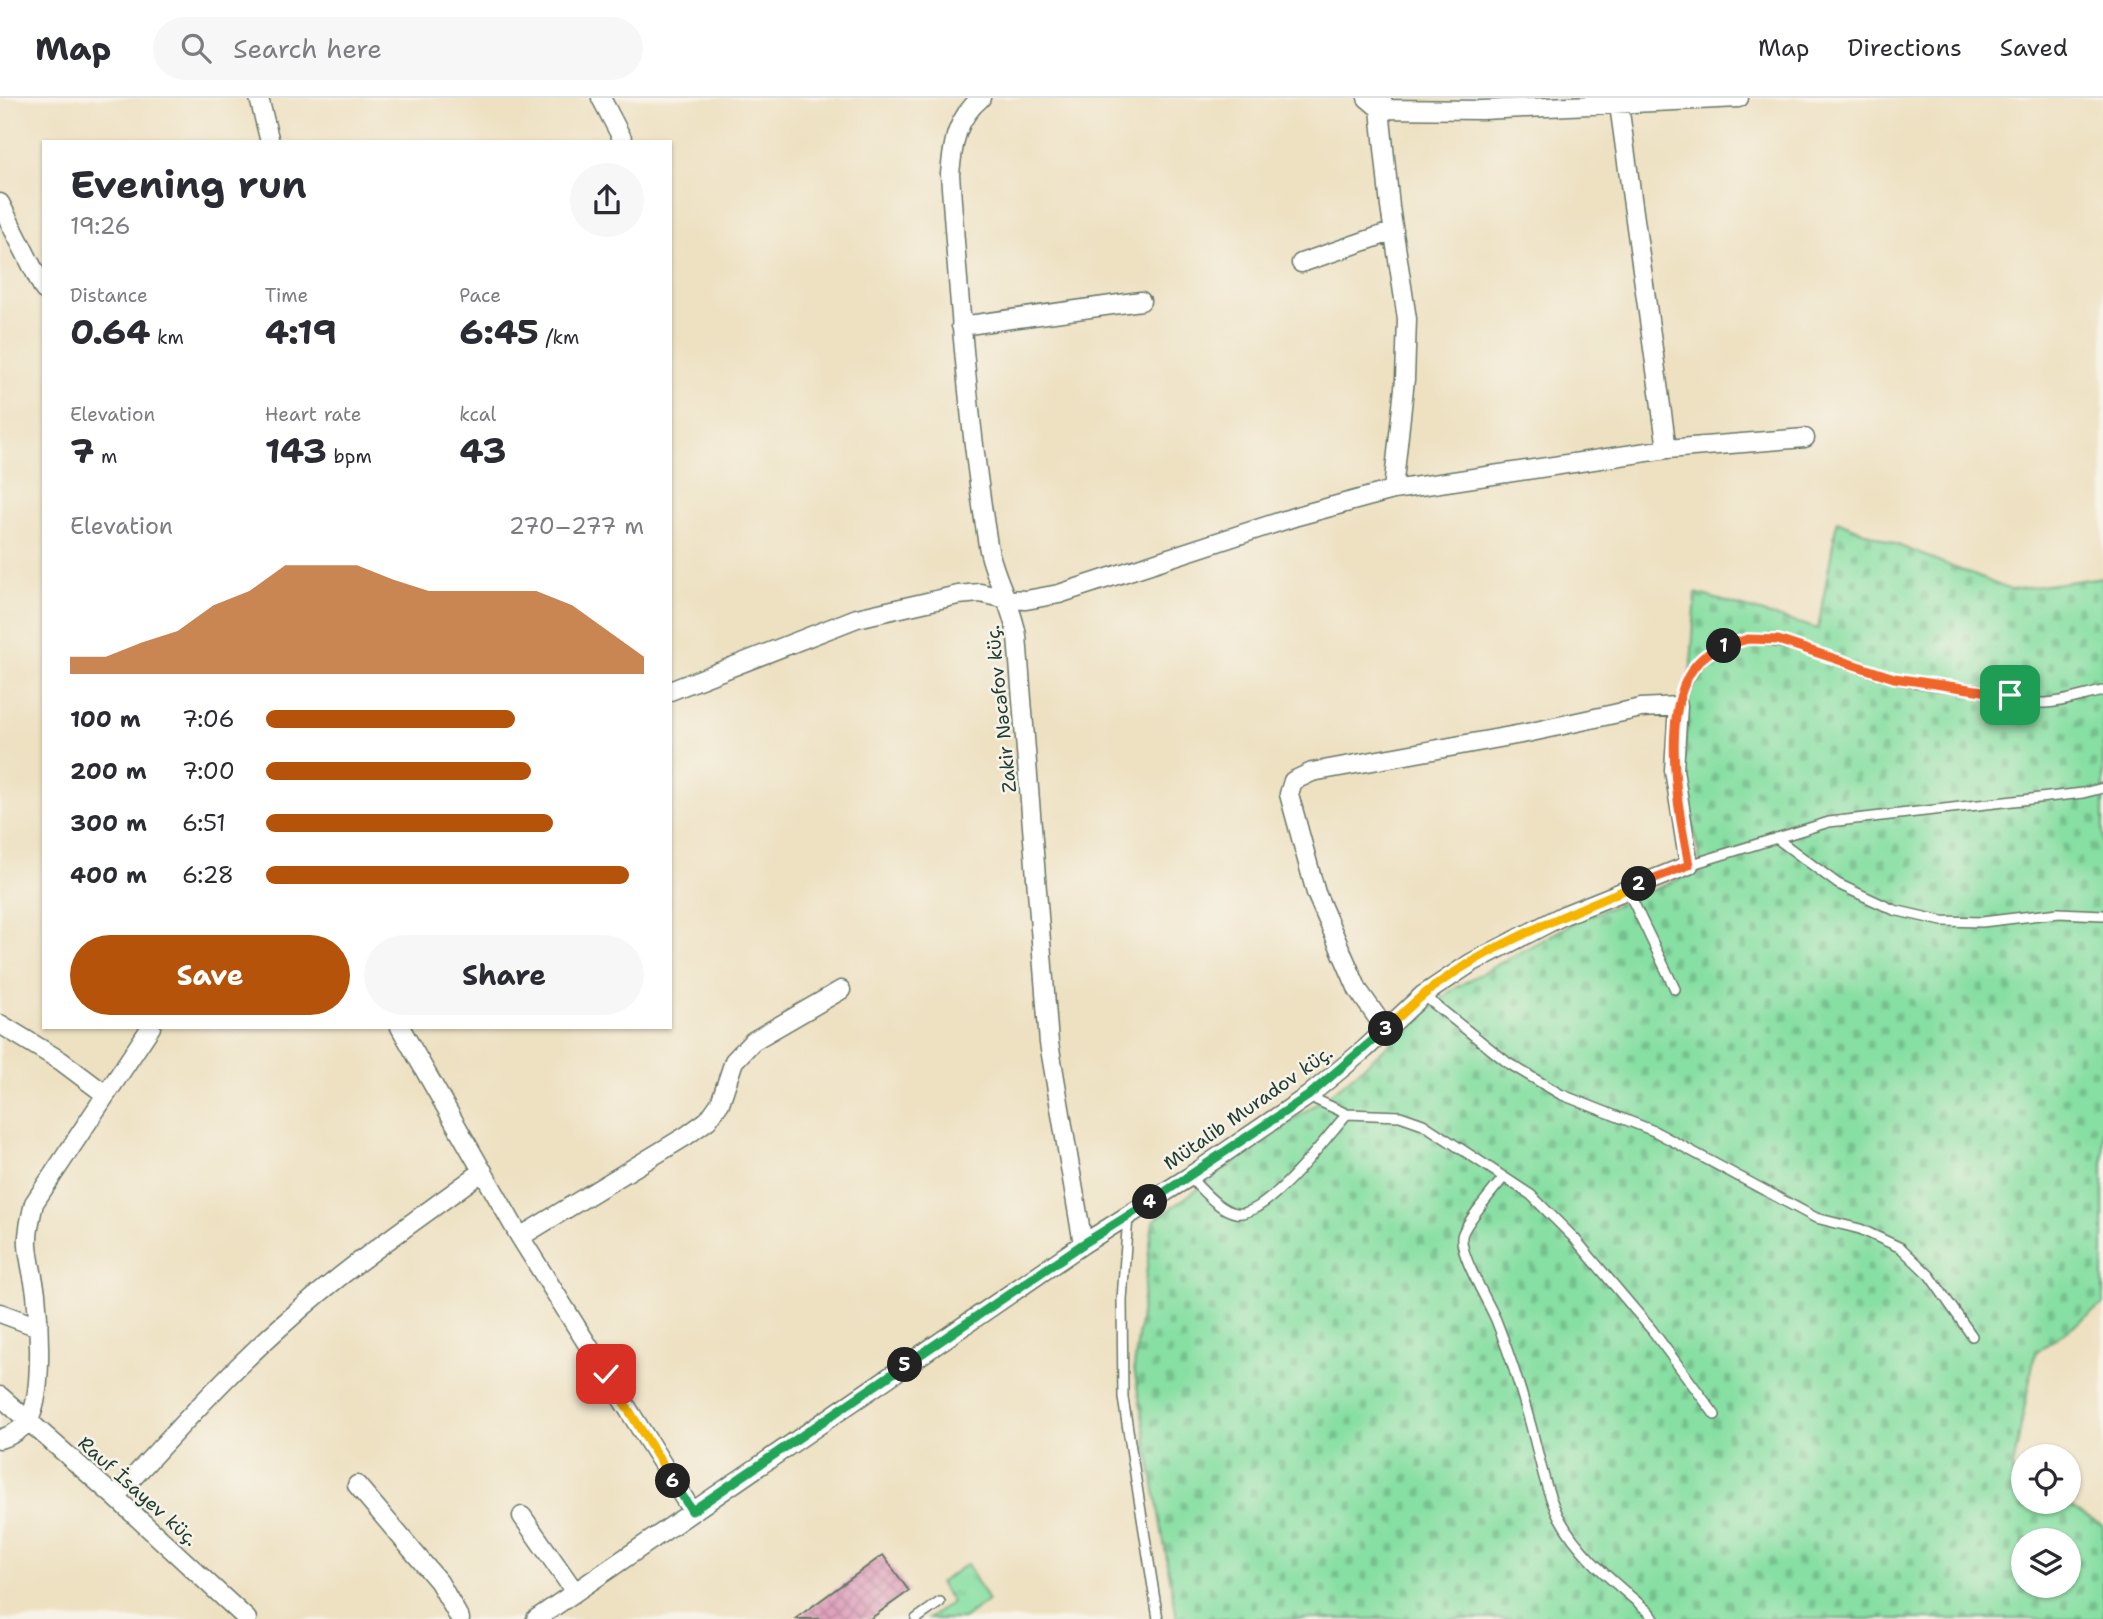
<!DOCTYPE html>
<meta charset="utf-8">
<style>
body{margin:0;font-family:"Shantell Sans",sans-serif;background:#f7f7f7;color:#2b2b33;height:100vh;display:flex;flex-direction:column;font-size:26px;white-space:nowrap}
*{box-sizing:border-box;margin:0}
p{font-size:23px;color:#7c7c81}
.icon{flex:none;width:38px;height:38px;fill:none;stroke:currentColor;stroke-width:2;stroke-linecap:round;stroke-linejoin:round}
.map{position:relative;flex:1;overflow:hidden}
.drawer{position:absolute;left:42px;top:42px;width:630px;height:889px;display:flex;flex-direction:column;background:#fff;border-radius:0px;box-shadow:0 2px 5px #0004}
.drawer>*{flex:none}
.buttons{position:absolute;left:2011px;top:1346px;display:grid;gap:14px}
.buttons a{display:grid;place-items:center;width:70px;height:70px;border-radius:50%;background:#fff;box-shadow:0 2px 5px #0004;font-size:35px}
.pin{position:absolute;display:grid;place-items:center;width:60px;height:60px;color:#fff;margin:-30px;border-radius:14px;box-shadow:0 4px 10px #0006}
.km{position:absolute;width:35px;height:35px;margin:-18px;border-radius:50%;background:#222;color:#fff;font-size:19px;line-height:35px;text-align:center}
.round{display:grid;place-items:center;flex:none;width:74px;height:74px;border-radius:37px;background:#f7f7f7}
.overview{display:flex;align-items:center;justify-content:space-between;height:119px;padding:0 28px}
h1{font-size:38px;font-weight:700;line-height:52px}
.metrics{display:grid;grid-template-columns:repeat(3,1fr);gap:10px;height:119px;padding:7px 28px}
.metrics div{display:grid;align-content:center}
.metrics b{font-size:35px;font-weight:700}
.metrics small{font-size:19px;font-weight:400}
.metrics p{font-size:19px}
.chart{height:196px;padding:14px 28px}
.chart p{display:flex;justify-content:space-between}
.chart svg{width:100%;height:126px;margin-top:7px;fill:#b45309;opacity:.7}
.button{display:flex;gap:14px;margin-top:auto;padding:14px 28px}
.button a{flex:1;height:80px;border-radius:42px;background:#b45309;color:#fff;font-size:28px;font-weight:700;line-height:80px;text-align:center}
.button a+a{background:#f7f7f7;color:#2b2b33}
ul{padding:0 28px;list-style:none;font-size:23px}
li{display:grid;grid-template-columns:112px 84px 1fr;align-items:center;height:52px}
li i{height:18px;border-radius:9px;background:#b45309}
header{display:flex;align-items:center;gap:42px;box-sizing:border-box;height:98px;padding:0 35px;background:#fff;border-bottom:2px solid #e1e1e2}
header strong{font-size:33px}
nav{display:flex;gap:38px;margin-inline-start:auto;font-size:24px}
.search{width:490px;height:63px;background:#f7f7f7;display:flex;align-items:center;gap:18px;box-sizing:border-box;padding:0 24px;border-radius:38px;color:#7c7c81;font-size:26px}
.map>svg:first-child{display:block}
</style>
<header>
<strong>Map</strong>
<div class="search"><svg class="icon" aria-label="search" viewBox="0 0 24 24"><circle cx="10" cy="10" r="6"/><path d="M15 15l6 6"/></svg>Search here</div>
<nav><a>Map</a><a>Directions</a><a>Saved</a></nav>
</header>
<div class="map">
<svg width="2103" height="1521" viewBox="0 0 2103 1521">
<defs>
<pattern id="grass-tufts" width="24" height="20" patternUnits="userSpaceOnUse" patternTransform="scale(1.75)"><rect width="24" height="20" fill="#87dfa3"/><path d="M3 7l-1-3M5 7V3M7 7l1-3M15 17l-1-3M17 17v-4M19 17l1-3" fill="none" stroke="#74c08d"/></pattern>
<pattern id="cemetery-stones" width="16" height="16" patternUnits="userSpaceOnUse" patternTransform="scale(1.75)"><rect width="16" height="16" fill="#87dfa3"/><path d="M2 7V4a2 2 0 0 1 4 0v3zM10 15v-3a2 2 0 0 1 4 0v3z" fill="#74c08d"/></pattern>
<pattern id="building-cross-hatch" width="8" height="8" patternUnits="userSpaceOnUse" patternTransform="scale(1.75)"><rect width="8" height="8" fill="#dd98b8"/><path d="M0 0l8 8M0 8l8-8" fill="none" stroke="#b37d96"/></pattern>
</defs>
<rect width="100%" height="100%" fill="#f7f3e8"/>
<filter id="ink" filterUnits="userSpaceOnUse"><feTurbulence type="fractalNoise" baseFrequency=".0143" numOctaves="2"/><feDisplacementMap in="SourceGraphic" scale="14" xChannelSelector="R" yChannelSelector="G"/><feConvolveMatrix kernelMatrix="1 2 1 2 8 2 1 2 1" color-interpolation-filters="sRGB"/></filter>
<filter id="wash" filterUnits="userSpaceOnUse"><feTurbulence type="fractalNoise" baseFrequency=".00686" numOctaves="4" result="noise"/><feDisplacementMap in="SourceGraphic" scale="28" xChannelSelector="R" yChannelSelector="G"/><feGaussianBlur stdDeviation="1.57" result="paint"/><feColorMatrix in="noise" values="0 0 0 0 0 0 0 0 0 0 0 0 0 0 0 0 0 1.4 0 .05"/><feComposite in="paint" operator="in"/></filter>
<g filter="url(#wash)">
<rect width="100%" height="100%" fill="#eee1c2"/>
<!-- grass -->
<path fill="url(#grass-tufts)" stroke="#538e6c" stroke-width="2" d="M967 1466 988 1503 963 1521H928L952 1504 939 1485Z"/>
<!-- cemetery -->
<path fill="url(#cemetery-stones)" stroke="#538e6c" stroke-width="2" fill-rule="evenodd" d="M1837 423 2011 492 2103 479V1207L2035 1255 2012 1375 2023 1381V1404H2061L2103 1428V1521H1177L1134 1270 1153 1123 1342 987 1453 891 1579 822 1702 772 1683 681 1696 495 1818 531ZM2023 1442H2068V1488H2023Z"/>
<g id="blocks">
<!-- building -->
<path fill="url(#building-cross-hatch)" d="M883 1457 909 1493 870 1521H795Z"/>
</g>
</g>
<g filter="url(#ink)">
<use href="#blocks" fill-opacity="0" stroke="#677666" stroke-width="2"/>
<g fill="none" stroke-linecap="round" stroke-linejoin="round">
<defs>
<path id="service" d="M1678 608C1710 491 1817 560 1893 580 1926 589 1961 588 1994 594 2011 597 2028 606 2046 605 2065 604 2084 597 2103 593
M1776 740 1838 786 1894 812 1942 823 1982 824 2058 815 2103 817
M1689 767 1829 724 2083 695 2103 690
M1627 791 1675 891
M1423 897 1508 965 1560 996 1654 1033 1816 1120 1860 1131 1901 1150 1930 1178 1972 1238
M1308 998 1347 1016 1400 1018 1423 1026 1531 1097 1575 1141 1652 1232 1715 1317
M1189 1079C1202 1091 1218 1112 1236 1115 1266 1121 1327 1038 1347 1016
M1504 1079C1496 1089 1462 1129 1462 1139 1460 1158 1488 1203 1496 1222 1510 1257 1521 1292 1531 1328 1539 1358 1545 1392 1559 1419 1580 1459 1618 1487 1650 1515L1654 1521
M1128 1118 1122 1202 1123 1300 1158 1521
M916 1521 940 1504"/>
<path id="minor" d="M259 0 270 44
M601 0 624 44
M981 0C956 21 953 45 950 76 959 200 968 324 988 447 993 478 1012 506 1017 538L1049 945 1083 1146
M1367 0 1380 11 1482 12 1739 0
M1382 0 1380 11 1390 109 1407 221 1405 281 1393 392
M1619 7 1667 351
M0 105 44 192
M1301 165 1394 133
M961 228 1141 203
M670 593 857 520 958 497 980 495 1007 501 1026 502 1059 496 1297 418 1393 392 1667 351 1805 340
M0 926 61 963 105 996
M400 929 520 1139 692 1413
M520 1139 686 1038 708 1022 720 1005 734 963 753 943 841 892
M0 1215 38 1229
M0 1298 115 1399 247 1521
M0 1341C10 1338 21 1332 27 1324 44 1304 39 1223 36 1196 34 1180 29 1164 28 1147 27 1132 31 1119 34 1105L151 929
M357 1387 439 1484 460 1521
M115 1399C171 1339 225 1277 287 1223 348 1168 417 1122 483 1073
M522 1418 575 1494
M536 1521 1083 1146 1189 1079 1308 998 1365 951 1423 897 1471 865 1564 817 1689 767 1674 672 1678 608 1641 610 1527 635 1312 674 1293 683 1289 696 1316 795 1358 892 1386 932"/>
</defs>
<!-- service casing -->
<use href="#service" stroke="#677666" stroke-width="12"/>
<!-- minor casing -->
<use href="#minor" stroke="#677666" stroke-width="21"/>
<!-- service -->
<use href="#service" stroke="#fff" stroke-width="9"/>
<!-- minor -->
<use href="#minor" stroke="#fff" stroke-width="18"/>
</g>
</g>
<g fill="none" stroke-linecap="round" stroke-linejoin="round" filter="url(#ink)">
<defs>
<path id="split-1" d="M1724 548 1748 541 1778 542 1894 580 2010 597"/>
<path id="split-2" d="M1639 786 1689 767C1678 710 1649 572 1724 548"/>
<path id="split-3" d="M1386 931C1398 920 1410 908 1422 898 1481 850 1570 815 1639 786"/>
<path id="split-4" d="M1150 1104 1308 998 1386 931"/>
<path id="split-5" d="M905 1267 1083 1146 1150 1104"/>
<path id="split-6" d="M673 1383 692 1413 905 1267"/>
<path id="split-7" d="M606 1276 673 1383"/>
</defs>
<!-- split-1 casing -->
<use href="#split-1" stroke="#fff" stroke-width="14"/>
<!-- split-2 casing -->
<use href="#split-2" stroke="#fff" stroke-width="14"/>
<!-- split-3 casing -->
<use href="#split-3" stroke="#fff" stroke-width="14"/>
<!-- split-4 casing -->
<use href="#split-4" stroke="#fff" stroke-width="14"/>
<!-- split-5 casing -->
<use href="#split-5" stroke="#fff" stroke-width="14"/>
<!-- split-6 casing -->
<use href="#split-6" stroke="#fff" stroke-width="14"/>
<!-- split-7 casing -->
<use href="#split-7" stroke="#fff" stroke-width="14"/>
<!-- split-1 -->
<use href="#split-1" stroke="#f0652b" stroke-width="9"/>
<!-- split-2 -->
<use href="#split-2" stroke="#f0652b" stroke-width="9"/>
<!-- split-3 -->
<use href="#split-3" stroke="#f5b400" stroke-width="9"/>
<!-- split-4 -->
<use href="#split-4" stroke="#22a559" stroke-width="9"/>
<!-- split-5 -->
<use href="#split-5" stroke="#22a559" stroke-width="9"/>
<!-- split-6 -->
<use href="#split-6" stroke="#22a559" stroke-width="9"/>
<!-- split-7 -->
<use href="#split-7" stroke="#f5b400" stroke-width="9"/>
</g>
<g text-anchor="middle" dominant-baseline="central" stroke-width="5" stroke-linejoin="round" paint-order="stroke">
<!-- street labels -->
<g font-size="19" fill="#1f3d34" stroke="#f7f3e8">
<text transform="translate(1001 611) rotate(-96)">Zakir Nəcəfov küç.</text>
<text transform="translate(1248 1010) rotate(-35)">Mütalib Muradov küç.</text>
<text transform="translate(138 1393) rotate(42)">Rauf İsayev küç.</text>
</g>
</g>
</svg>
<div class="buttons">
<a><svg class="icon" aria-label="locate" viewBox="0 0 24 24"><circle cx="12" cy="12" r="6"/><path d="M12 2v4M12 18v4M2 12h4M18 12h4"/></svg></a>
<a><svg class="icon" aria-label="layers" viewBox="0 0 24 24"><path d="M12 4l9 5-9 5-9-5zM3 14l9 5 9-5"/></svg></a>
</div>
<div class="pin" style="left:2010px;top:597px;background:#1e9e55"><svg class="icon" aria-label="arrive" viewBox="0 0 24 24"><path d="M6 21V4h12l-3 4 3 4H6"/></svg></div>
<div class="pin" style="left:606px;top:1276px;background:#d93025"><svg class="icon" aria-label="check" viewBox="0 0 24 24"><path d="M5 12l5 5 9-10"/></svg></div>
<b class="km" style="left:1724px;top:548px">1</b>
<b class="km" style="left:1639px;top:786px">2</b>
<b class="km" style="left:1386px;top:931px">3</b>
<b class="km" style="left:1150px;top:1104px">4</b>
<b class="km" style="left:905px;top:1267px">5</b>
<b class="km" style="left:673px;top:1383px">6</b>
<section class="drawer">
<div class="overview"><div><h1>Evening run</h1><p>19:26</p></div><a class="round"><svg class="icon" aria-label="share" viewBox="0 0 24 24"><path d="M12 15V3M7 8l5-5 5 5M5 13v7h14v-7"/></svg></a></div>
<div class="metrics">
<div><p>Distance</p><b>0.64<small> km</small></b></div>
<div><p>Time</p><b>4:19</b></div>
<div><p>Pace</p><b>6:45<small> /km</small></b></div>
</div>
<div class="metrics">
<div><p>Elevation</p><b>7<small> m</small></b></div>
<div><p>Heart rate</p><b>143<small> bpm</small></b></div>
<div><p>kcal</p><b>43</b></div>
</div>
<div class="chart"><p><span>Elevation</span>270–277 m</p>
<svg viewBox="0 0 160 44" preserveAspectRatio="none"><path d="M0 44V38L10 38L20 33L30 29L40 20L50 15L60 6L70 6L80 6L90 11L100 15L110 15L120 15L130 15L140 20L150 29L160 38V44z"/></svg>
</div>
<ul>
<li><b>100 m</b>7:06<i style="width:66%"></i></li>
<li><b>200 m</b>7:00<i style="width:70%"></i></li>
<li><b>300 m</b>6:51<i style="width:76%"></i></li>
<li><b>400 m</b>6:28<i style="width:96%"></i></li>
</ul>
<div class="button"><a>Save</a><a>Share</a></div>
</section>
</div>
